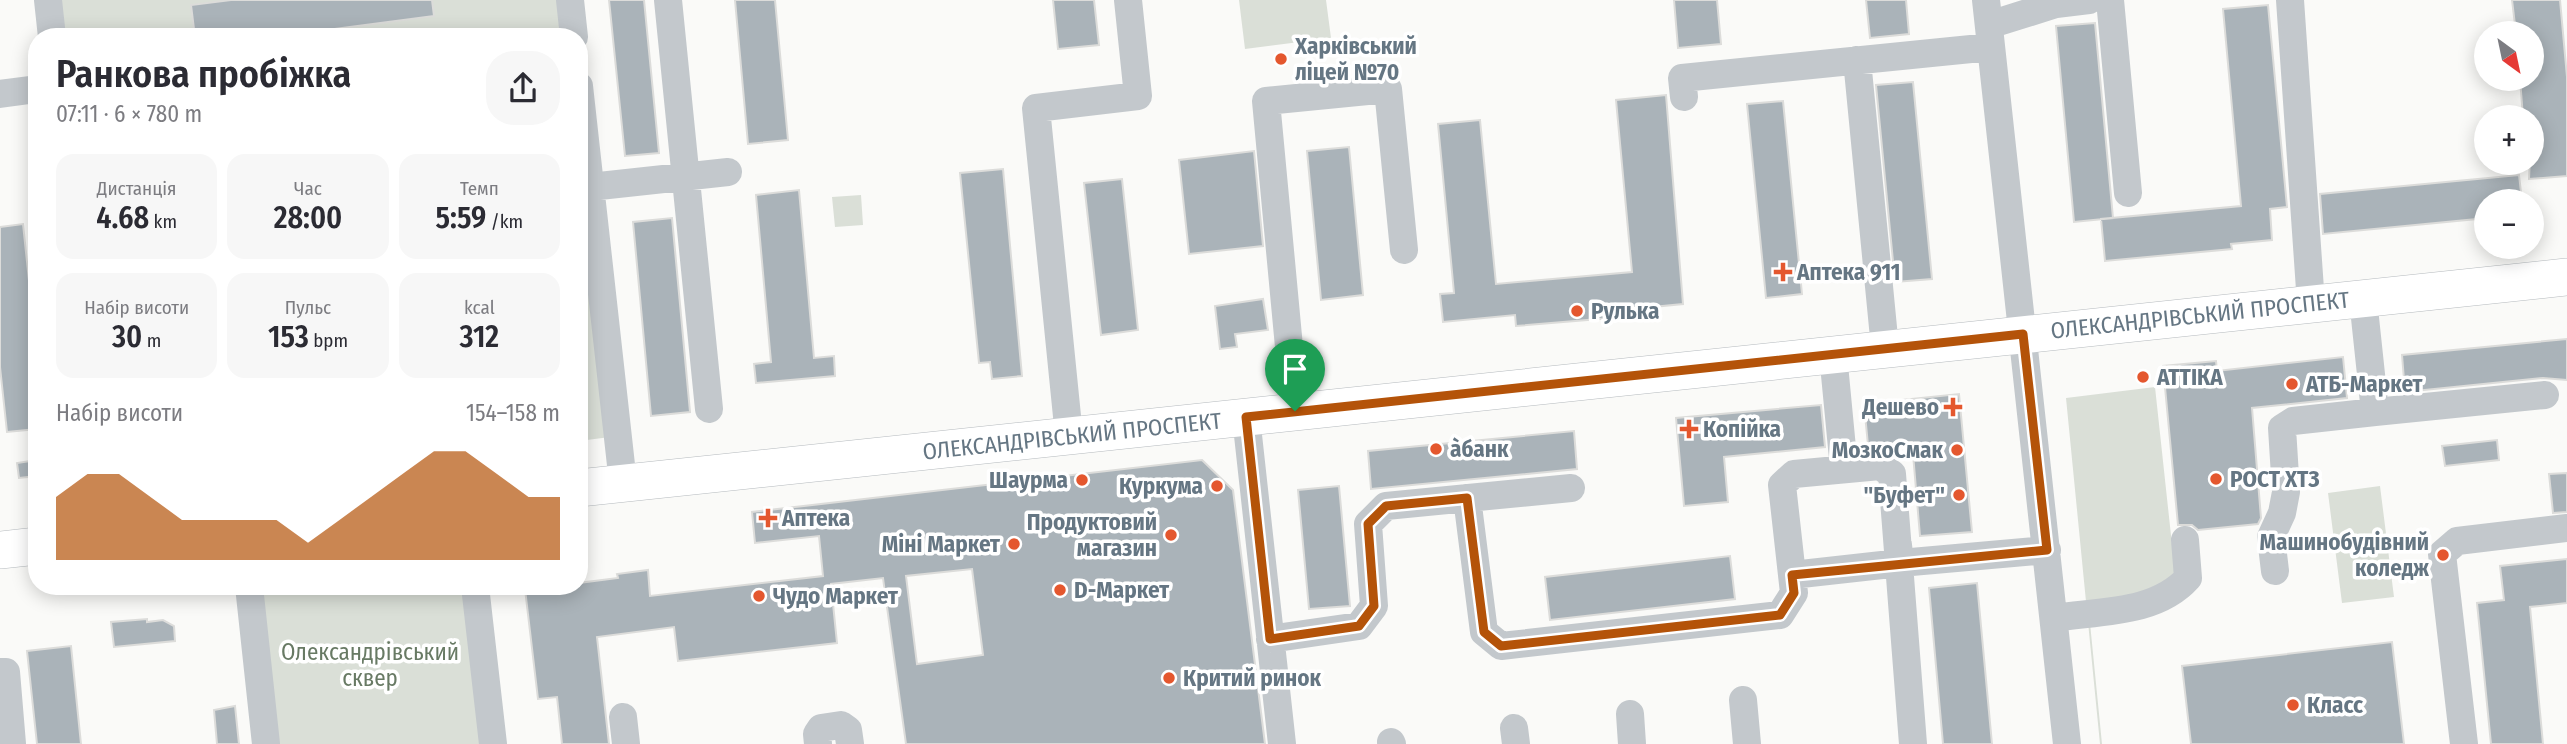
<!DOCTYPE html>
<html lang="uk">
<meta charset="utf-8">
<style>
body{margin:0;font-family:"Fira Sans Condensed",sans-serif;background:#f7f7f7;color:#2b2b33;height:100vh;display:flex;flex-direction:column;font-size:26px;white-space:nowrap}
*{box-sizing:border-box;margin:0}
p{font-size:23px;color:#7c7c81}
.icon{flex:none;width:38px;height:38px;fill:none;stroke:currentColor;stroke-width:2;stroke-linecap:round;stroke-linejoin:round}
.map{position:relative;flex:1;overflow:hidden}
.sheet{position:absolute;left:28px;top:28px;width:560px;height:567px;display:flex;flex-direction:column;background:#fff;border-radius:28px;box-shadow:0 4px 18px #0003}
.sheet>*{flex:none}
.needle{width:46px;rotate:147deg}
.buttons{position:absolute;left:2474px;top:21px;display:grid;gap:14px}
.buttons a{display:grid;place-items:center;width:70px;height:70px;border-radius:50%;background:#fff;box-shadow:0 4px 18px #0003;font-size:35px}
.pin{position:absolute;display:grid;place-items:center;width:60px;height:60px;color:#fff;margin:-72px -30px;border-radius:50% 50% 50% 0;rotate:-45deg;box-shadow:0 0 7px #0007}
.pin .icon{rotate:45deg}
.round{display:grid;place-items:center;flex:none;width:74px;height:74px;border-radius:28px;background:#f7f7f7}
.headline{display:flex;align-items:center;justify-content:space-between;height:119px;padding:0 28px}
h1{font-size:38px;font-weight:600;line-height:52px}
.stats{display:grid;grid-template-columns:repeat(3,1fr);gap:10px;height:119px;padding:7px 28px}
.stats div{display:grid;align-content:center;border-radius:18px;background:#f7f7f7;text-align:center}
.stats b{font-size:30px;font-weight:600}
.stats small{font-size:19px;font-weight:400}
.stats p{font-size:19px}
.chart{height:196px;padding:14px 28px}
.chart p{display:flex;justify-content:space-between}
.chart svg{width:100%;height:126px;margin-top:7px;fill:#b45309;opacity:.7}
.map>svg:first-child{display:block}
</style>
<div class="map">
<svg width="2567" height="744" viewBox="0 0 2567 744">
<rect width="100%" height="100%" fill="#fafaf8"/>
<!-- green -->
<path fill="#dadfd7" d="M55 0H570L574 37H59Z
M1239 0H1326L1331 38 1245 49Z
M579 86 618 436 579 441Z
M861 195 863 225 835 227 832 197Z
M2155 387 2177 591 2089 613 2102 744H2100L2066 398Z
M2380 486 2394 597 2342 603 2328 493Z
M249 586H475L491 744H266Z"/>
<!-- building -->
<path fill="#aab3b9" stroke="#dcdcda" stroke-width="2" fill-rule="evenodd" d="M231 0H432L434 16 326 30 327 37H297V34L195 37 191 5Z
M609 0H644L659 153 625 156Z
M735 0H775L788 140 748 144Z
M1053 0H1094L1099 45 1058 49Z
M1674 0H1717L1721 44 1678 48Z
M1866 0H1906L1909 34 1870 38Z
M2512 0H2560L2567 77V176L2529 179 2532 117H2523L2520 79H2532V33H2516Z
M2268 5 2287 207 2270 209 2272 240 2231 244 2232 249 2105 261 2101 219 2241 206 2223 9Z
M2095 23 2113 218 2074 222 2056 26Z
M1913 82 1932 279 1895 282 1876 85Z
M1666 95 1683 304 1622 310 1623 317 1516 326 1515 315 1443 322 1440 294 1454 293 1438 124 1480 120 1496 284 1632 272 1616 100Z
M1783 101 1802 294 1766 298 1747 104Z
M1349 147 1363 295 1321 300 1307 151Z
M1254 151 1263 246 1189 254 1179 160Z
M1003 169 1022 376 992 379 990 362 979 363 960 173Z
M2519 175 2522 201H2487V218L2323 234 2320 194Z
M1122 179 1138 330 1101 335 1084 183Z
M799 190 814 358 834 356 835 376 756 383 754 364 771 362 756 195Z
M672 218 690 412 651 416 633 222Z
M23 224 37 356V429L7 432 0 367V227Z
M1263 299 1268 330 1235 334 1237 347 1220 349 1215 306Z
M2567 339V380L2543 378 2405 392 2402 355Z
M2343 357 2347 398 2252 408 2261 518 2258 524 2198 530 2192 525H2178L2163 366 2216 361 2217 371Z
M1959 394 1972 532 1920 536 1912 442 1868 445 1864 404Z
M1821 405 1825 447 1724 457 1728 502 1684 506 1676 418Z
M1574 431 1577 469 1371 489 1368 451Z
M2497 440 2499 460 2445 466 2442 446Z
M37 460V476L19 478 17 463Z
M1202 460 1233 490 1265 744H906L883 578 831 584 837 643 678 661 674 627 597 637 609 744H562L557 697 538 699 525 589 579 586V583L618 578 617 574 648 570 650 596 823 576 819 536 755 543 752 512ZM972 569 983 655 917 664 906 576Z
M2567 473V512L2553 513 2549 474Z
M1339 486 1350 606 1309 609 1298 490Z
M1730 556 1735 599 1550 620 1545 577Z
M2567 559V603L2530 607 2543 744H2491L2477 603 2504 600 2500 566Z
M1977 583 1992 744H1943L1929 588Z
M147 619V622L163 620 174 626 175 641 114 647 111 622Z
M2392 642 2404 744H2191L2182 666Z
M71 646 81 744H37L27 651Z
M235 706 239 744H217L214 710Z"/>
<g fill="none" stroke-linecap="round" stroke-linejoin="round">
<defs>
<path id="major" d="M579 488 2567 277
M0 550 37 546"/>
</defs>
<!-- major casing -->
<use href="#major" stroke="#b5babe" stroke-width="38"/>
<!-- minor -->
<path stroke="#c3c8cc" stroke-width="28" d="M48 0 52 37
M570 0 574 37
M668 0 709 409
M1986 0 2067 744
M2110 0 2128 193
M2290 0 2311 304
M1989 25 2056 4 2089 0
M1857 60 1885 348
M579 86 623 483
M0 94 37 89
M1684 97 1682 78 1991 47
M590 187 728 172
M2363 299 2375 412 2545 395
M1833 354 1844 469
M1295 411 1266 101 1388 89 1404 250
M1246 417 1282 744
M1069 436 1036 108 1138 96 1128 0
M1467 498 1484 632 1501 646 1780 615 1794 593 1782 485 1794 474 1880 466 1892 474 1913 744
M1898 545 1900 563 2047 550
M2275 571 2271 537 2282 513 2286 492 2282 428 2293 421 2375 412
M1792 575 1900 563
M249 586 266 744
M475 586 493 744
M2054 618C2099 611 2156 614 2188 578L2185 540
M1270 639 1359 626 1374 606 1368 524 1386 506 1571 488
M0 672H6L12 744
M1743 700 1747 744
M1630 714 1632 744
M623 717 626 744
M1514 728 1516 744
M1391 742 1392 744
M818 744 817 734 821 728 841 725 848 730 850 744
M2464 744 2442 554 2457 541 2567 528"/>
<!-- major -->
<use href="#major" stroke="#fff" stroke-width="37"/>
</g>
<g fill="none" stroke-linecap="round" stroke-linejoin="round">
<defs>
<path id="route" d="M2023 334 2047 550 1792 575 1794 593 1780 615 1501 646 1484 632 1467 498 1386 506 1368 524 1374 606 1359 626 1270 639 1246 417Z"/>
</defs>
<!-- route casing -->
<use href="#route" stroke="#fff" stroke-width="14"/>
<!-- route -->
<use href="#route" stroke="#b45309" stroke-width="9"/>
</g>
<!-- markers -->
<g fill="#e4572e" stroke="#fff" stroke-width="2.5">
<circle cx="1281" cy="59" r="7"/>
<path d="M1779.5 261.5h7v7h7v7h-7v7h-7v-7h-7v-7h7z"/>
<circle cx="1577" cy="311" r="7"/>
<circle cx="2143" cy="377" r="7"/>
<circle cx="2292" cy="384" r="7"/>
<path d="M1949.5 396.5h7v7h7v7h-7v7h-7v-7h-7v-7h7z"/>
<path d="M1685.5 418.5h7v7h7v7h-7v7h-7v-7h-7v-7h7z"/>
<circle cx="1436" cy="449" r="7"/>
<circle cx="1957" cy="450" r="7"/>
<circle cx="2216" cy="479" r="7"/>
<circle cx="1082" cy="480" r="7"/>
<circle cx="1217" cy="486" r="7"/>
<circle cx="1959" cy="495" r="7"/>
<path d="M764.5 507.5h7v7h7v7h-7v7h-7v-7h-7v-7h7z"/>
<circle cx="1171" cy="535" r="7"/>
<circle cx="1014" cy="544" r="7"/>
<circle cx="2443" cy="555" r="7"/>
<circle cx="1060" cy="590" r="7"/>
<circle cx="759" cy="596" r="7"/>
<circle cx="1169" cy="678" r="7"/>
<circle cx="2293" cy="705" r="7"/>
</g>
<g text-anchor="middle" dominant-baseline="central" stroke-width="7" stroke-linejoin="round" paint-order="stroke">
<!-- poi labels -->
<g font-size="23" font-weight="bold" fill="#657683" stroke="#fff" text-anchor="start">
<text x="1295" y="46">Харківський<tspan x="1295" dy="26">ліцей №70</tspan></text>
<text x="1797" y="272">Аптека 911</text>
<text x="1591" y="311">Рулька</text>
<text x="2157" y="377">АТТІКА</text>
<text x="2306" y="384">АТБ-Маркет</text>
<text x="1939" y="407" text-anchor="end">Дешево</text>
<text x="1703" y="429">Копійка</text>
<text x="1450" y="449">а̀банк</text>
<text x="1943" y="450" text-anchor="end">МозкоСмак</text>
<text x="2230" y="479">РОСТ ХТЗ</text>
<text x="1068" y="480" text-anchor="end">Шаурма</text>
<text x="1203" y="486" text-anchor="end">Куркума</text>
<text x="1945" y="495" text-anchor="end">"Буфет"</text>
<text x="782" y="518">Аптека</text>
<text x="1157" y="522" text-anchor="end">Продуктовий<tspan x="1157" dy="26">магазин</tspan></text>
<text x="2429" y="542" text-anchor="end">Машинобудівний<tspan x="2429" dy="26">коледж</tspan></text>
<text x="1000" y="544" text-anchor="end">Міні Маркет</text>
<text x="1074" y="590">D-Mаркет</text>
<text x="773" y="596">Чудо Маркет</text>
<text x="1183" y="678">Критий ринок</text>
<text x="2307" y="705">Класс</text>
</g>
<!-- street labels -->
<g font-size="23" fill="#657683" stroke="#fff">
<text transform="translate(2200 315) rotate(-6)">ОЛЕКСАНДРІВСЬКИЙ ПРОСПЕКТ</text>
<text transform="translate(1072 436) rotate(-6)">ОЛЕКСАНДРІВСЬКИЙ ПРОСПЕКТ</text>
</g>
<!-- park labels -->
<g font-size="23" fill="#687a64" stroke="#fff">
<text x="370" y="652">Олександрівський<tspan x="370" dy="26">сквер</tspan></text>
</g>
</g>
</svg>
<div class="buttons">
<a><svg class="needle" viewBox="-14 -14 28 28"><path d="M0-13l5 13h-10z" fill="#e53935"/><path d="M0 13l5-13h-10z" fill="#7c7c81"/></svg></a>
<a>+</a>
<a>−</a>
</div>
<div class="pin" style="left:1295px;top:411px;background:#1e9e55"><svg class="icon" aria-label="arrive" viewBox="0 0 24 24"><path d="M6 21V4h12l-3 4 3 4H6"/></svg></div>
<section class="sheet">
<div class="headline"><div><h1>Ранкова пробіжка</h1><p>07:11 · 6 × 780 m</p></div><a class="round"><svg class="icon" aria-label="share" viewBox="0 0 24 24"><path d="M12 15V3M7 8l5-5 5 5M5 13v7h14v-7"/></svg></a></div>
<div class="stats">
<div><p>Дистанція</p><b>4.68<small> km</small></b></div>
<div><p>Час</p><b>28:00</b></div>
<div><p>Темп</p><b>5:59<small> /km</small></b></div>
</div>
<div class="stats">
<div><p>Набір висоти</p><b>30<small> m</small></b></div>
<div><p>Пульс</p><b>153<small> bpm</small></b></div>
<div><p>kcal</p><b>312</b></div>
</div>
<div class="chart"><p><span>Набір висоти</span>154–158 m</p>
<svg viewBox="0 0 160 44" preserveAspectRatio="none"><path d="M0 44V22L10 14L20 14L30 22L40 30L50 30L60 30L70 30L80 38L90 30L100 22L110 14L120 6L130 6L140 14L150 22L160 22V44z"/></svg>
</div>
</section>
</div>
